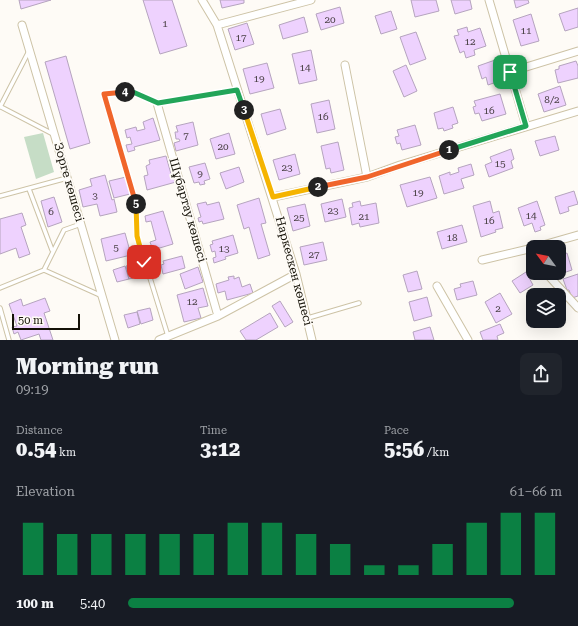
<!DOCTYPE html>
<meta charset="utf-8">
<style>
body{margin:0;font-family:"Roboto Serif",serif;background:#20242c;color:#f1f3f6;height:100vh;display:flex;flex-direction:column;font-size:15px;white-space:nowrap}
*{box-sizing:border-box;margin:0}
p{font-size:13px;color:#9ea1a6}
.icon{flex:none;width:22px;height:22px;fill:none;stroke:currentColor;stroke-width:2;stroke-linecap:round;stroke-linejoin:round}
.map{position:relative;height:340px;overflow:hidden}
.sheet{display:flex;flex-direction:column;background:#171b24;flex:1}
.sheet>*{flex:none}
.needle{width:26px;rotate:302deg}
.fabs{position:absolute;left:526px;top:240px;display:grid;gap:8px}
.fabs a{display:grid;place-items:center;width:40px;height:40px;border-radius:8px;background:#171b24;box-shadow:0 4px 16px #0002;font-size:20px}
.scale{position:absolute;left:12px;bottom:10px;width:68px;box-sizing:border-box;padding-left:4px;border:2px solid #141107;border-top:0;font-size:11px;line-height:14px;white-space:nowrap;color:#141107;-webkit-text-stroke:3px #fefbf6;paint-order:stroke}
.pin{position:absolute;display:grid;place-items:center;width:34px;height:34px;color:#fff;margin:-17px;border-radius:8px;box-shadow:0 2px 6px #0006}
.km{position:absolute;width:20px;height:20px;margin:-10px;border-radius:50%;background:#222;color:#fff;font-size:11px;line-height:20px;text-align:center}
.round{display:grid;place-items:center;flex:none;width:42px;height:42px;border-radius:8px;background:#20242c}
.headline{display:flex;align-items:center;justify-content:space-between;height:68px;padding:0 16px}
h1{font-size:22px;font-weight:800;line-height:30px}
.figures{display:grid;grid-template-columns:repeat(3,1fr);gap:6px;height:68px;padding:4px 16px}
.figures div{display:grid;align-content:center}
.figures b{font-size:20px;font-weight:800}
.figures small{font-size:11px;font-weight:400}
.figures p{font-size:11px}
.chart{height:112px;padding:8px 16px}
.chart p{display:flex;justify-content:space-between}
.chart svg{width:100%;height:72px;margin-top:4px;stroke:#0b8043;stroke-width:6}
ul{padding:0 16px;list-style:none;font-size:13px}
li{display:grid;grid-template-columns:64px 48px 1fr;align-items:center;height:30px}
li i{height:10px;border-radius:5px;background:#0b8043}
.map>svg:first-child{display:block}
</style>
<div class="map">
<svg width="578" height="340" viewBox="0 0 578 340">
<rect width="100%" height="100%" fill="#fefbf6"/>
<!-- green -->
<path fill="#c6ddc6" d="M43 133 54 172 36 179 24 137Z"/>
<!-- building -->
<path fill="#eed2fe" stroke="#b5a4be" d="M19 0H51L21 9Z
M143 0H172L187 46 160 54Z
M220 0H244V3L222 8Z
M411 0H436L439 11 415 17Z
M451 0H470L472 9 455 14Z
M514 0H528L529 3 516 8Z
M340 7 344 23 321 30 316 14Z
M578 8V27L565 31 559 14Z
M391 11 397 29 381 34 375 16Z
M531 14 539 41 521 46 513 20Z
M304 17 308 32 283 39 279 25Z
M247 23 254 44 235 50 228 29Z
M467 27 468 32 480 28 486 46 474 50 475 55 466 58 464 51 460 53 454 36 459 35 457 30Z
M416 32 426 59 410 65 400 37Z
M311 50 317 80 299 84 292 54Z
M66 56 90 143 70 149 45 62Z
M498 59 502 72 499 73 502 80 488 85 486 77 482 79 478 66Z
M576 61 578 66V78L558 83 555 70 559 69V66Z
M267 63 274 88 250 94 243 69Z
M406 65 417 91 404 97 393 71Z
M560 86 566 105 544 112 538 94Z
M500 94 506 114 482 121 479 113 475 114 473 107 476 106 474 101Z
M329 100 335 129 317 133 311 104Z
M453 107 458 123 452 125 453 128 444 131 443 128 438 129 434 113Z
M280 109 286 129 267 135 261 114Z
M153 118 160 140 134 147 135 150 128 152 126 145 132 144 130 137 127 138 125 130 136 127 137 131 145 129 143 122Z
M193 122 198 145 176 151 174 143 180 141 179 139H176L175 132H178L176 126Z
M415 125 421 145 402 150 400 143 397 144 395 137 399 136 397 130Z
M229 133 235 154 216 159 210 139Z
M555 136 559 150 540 156 535 141Z
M338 142 344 170 331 173 330 168 326 169 321 146Z
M511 149 514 159 511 161 513 168 489 177 485 165 492 162 490 157Z
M295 154 300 174 279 180 273 160Z
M166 156 171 174 174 173 176 182 147 190 144 176 148 175 146 166 150 164 149 160Z
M205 163 210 179 204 181 205 184 200 185 199 182 194 183 189 167Z
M471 164 474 175 461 179 464 188 444 194 439 176 450 172V175L459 172 458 168Z
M239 167 244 182 226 189 220 173Z
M105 175 112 200 114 199 117 212 100 216 97 204 83 207 79 190 92 186 90 179Z
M126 177 130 194 114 198 109 181Z
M430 177 437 198 407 207 400 185Z
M574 191 578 204 568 207 569 211 560 214 555 197Z
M54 197 62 222 48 227 41 201Z
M259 198 266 223 261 224 270 255 258 259 249 227 244 229 237 205Z
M342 199 346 217 325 222 321 204Z
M360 201 361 206 376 203 379 223 360 227 359 223 352 225 349 208 353 207 352 203Z
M490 201 493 213 499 211 503 228 495 230 496 232 481 237 473 206Z
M537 201 545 225 540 227 541 230 535 232 532 223 524 226 518 208Z
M206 202 207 205 219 202 224 219 203 224 202 221 199 222 198 218 201 217 197 204Z
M305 204 310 226 293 231 287 208Z
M163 211 173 244 153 250 150 242 156 240 151 221 146 222 145 216Z
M22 213 26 225 21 227 30 254 19 258 16 248 0 254V219Z
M462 225 467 242 442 249 437 232Z
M125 233 131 255 106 261 101 239Z
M233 235 238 253 225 257 226 259 214 263 213 258 216 257 215 251 212 252 210 245 213 244 212 241Z
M323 242 327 260 304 265 300 247Z
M567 253 572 270 554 276 553 273H559V256Z
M182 256 185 268 163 274 161 265 164 264 163 261Z
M138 263 141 276 129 279 126 266Z
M125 266 129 279 117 282 113 270Z
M198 267 203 282 185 289 180 274Z
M417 271 422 289 408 292 403 275Z
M526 272 533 285 520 293 512 281Z
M578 274V296L572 298 569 290H567L563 279Z
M234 276V279L239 277 242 287 250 284 253 293 227 300 225 291 218 293 216 284 229 280 228 277Z
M473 281 477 295 457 300 454 289 461 287 460 284Z
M203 288 208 306 198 308 201 318 184 322 177 295Z
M500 293 512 314 496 323 485 302Z
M427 297 432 316 414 321 409 302Z
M45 298 50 311 44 313 53 340H41L39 334 21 340 18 332 14 334 12 327 17 326 9 304 21 299 23 306Z
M280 301 293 322 285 327 272 306Z
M150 308 153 320 141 324 137 311Z
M137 312 140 324 128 328 124 315Z
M270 313 278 327 256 340H246L240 331Z
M500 324 504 333 497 336 498 340H483L480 332Z
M430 327 434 340H415L413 332Z"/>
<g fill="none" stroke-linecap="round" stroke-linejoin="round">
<defs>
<path id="service" d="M0 107 29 51
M1 107 53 134
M29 189 52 250
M0 196 67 178
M44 270 64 230 81 224
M0 288 44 270 102 296
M0 308 9 340
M308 318 359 303
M168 336 137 236 136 204 104 94 133 92 157 103 237 90"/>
<path id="minor" d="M202 0 217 25 296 274 312 340
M489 0 526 126
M22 25 115 340
M217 25 311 0
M345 65 367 177
M510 72 578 51
M157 103 218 316
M273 197 367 177 400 165 578 111
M536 247 578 235
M482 260 533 248
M546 273 578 308
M437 286 468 340
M159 340 218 316 296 274"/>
</defs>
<!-- service casing -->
<use href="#service" stroke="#cdc3a6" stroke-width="5.5"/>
<!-- minor casing -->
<use href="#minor" stroke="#cdc3a6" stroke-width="9"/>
<!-- service -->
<use href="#service" stroke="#fff" stroke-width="3.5"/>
<!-- minor -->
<use href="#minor" stroke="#fff" stroke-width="7"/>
</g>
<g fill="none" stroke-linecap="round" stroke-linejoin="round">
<defs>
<path id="split-1" d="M449 150 526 126 510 72"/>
<path id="split-2" d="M318 187 367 177 449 150"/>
<path id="split-3" d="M244 110 273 197 318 187"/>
<path id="split-4" d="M125 92H133L158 103 237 90 244 110"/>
<path id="split-5" d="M125 92 104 94 136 204"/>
<path id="split-6" d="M136 204 137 236 144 262"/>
</defs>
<!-- split-1 casing -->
<use href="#split-1" stroke="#fff" stroke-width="8"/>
<!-- split-2 casing -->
<use href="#split-2" stroke="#fff" stroke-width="8"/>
<!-- split-3 casing -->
<use href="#split-3" stroke="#fff" stroke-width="8"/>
<!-- split-4 casing -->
<use href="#split-4" stroke="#fff" stroke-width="8"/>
<!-- split-5 casing -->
<use href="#split-5" stroke="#fff" stroke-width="8"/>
<!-- split-6 casing -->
<use href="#split-6" stroke="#fff" stroke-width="8"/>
<!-- split-1 -->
<use href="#split-1" stroke="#22a559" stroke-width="5"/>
<!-- split-2 -->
<use href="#split-2" stroke="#f0652b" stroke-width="5"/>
<!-- split-3 -->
<use href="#split-3" stroke="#f5b400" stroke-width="5"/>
<!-- split-4 -->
<use href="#split-4" stroke="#22a559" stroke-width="5"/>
<!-- split-5 -->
<use href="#split-5" stroke="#f0652b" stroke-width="5"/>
<!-- split-6 -->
<use href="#split-6" stroke="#f5b400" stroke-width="5"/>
</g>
<g text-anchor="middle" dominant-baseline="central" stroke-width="3.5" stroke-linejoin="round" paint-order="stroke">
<!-- number labels -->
<g font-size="10" fill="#4a4145">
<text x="330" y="19">20</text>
<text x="165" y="23">1</text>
<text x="526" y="30">11</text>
<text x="241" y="37">17</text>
<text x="470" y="41">12</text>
<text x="305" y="67">14</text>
<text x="259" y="78">19</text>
<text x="552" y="99">8/2</text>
<text x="489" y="110">16</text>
<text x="323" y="116">16</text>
<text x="186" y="135">7</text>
<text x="223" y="146">20</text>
<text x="500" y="163">15</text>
<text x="287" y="167">23</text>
<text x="200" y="173">9</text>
<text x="418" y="192">19</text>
<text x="95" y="195">3</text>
<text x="333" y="210">23</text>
<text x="51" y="211">6</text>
<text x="531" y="215">14</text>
<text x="364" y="216">21</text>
<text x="299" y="217">25</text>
<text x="489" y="220">16</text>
<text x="452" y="237">18</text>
<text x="116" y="247">5</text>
<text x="224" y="248">13</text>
<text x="314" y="254">27</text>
<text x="192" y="301">12</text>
<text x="498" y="308">2</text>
</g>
<!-- street labels -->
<g font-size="12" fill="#141107" stroke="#fefbf6">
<text transform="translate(69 182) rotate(74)">Зорге көшесі</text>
<text transform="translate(188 210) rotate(74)">Шұбартау көшесі</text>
<text transform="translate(294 271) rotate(75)">Наркескен көшесі</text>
</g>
</g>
</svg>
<div class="fabs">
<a><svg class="needle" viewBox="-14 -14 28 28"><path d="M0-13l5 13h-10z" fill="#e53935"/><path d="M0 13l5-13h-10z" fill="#9ea1a6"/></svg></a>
<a><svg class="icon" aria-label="layers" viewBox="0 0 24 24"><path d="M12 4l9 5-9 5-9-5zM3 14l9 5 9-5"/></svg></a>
</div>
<div class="scale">50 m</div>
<div class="pin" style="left:510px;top:72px;background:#1e9e55"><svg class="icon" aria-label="arrive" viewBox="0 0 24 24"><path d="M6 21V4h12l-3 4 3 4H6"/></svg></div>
<div class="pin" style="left:144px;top:262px;background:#d93025"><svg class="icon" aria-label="check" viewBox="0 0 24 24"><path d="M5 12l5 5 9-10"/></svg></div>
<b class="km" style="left:449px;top:150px">1</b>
<b class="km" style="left:318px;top:187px">2</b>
<b class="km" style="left:244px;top:110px">3</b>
<b class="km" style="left:125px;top:92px">4</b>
<b class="km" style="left:136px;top:204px">5</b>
</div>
<section class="sheet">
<div class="headline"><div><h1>Morning run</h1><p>09:19</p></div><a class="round"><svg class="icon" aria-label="share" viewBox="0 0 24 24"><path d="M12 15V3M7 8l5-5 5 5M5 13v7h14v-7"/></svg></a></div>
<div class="figures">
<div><p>Distance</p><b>0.54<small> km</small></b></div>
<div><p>Time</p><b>3:12</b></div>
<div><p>Pace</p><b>5:56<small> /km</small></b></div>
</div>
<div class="chart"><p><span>Elevation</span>61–66 m</p>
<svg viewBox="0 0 160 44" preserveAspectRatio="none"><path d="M5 44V12M15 44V19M25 44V19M35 44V19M45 44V19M55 44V19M65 44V12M75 44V12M85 44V19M95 44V25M105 44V38M115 44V38M125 44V25M135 44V12M145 44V6M155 44V6"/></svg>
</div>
<ul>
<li><b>100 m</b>5:40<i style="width:89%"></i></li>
</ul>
</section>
